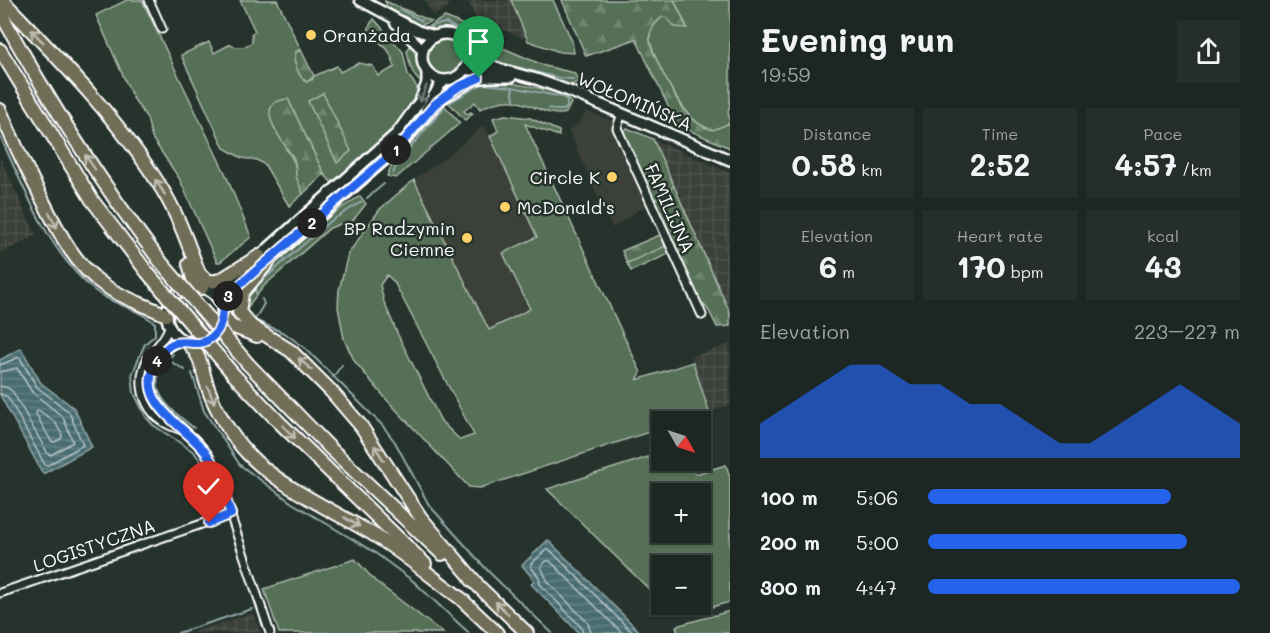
<!DOCTYPE html>
<meta charset="utf-8">
<style>
body{margin:0;font-family:Mali,sans-serif;background:#252e2a;color:#f1f3f6;height:100vh;display:flex;flex-direction:column;font-size:22px;white-space:nowrap}
*{box-sizing:border-box;margin:0}
p{font-size:20px;color:#a0a5a5}
.icon{flex:none;width:33px;height:33px;fill:none;stroke:currentColor;stroke-width:2;stroke-linecap:round;stroke-linejoin:round}
.map{position:relative;flex:1;overflow:hidden}
.drawer{display:flex;flex-direction:column;background:#1c2622;width:540px}
.drawer>*{flex:none}
.needle{width:39px;rotate:129deg}
.controls{position:absolute;left:651px;top:411px;display:grid;gap:12px}
.controls a{display:grid;place-items:center;width:60px;height:60px;border-radius:0px;background:#1c2622;box-shadow:0 2px 4px #0004,0 0 0 2px #3a4340;font-size:30px}
.pin{position:absolute;display:grid;place-items:center;width:51px;height:51px;color:#fff;margin:-62px -26px;border-radius:50% 50% 50% 0;rotate:-45deg;box-shadow:0 0 6px #0007}
.pin .icon{rotate:45deg}
.km{position:absolute;width:30px;height:30px;margin:-15px;border-radius:50%;background:#222;color:#fff;font-size:16px;line-height:30px;text-align:center}
.round{display:grid;place-items:center;flex:none;width:63px;height:63px;border-radius:0px;background:#252e2a}
.summary{display:flex;align-items:center;justify-content:space-between;height:102px;padding:0 30px}
h1{font-size:33px;font-weight:700;line-height:45px}
.stats{display:grid;grid-template-columns:repeat(3,1fr);gap:9px;height:102px;padding:6px 30px}
.stats div{display:grid;align-content:center;border-radius:0px;background:#252e2a;text-align:center}
.stats b{font-size:30px;font-weight:700}
.stats small{font-size:16px;font-weight:400}
.stats p{font-size:16px}
.chart{height:168px;padding:12px 30px}
.chart p{display:flex;justify-content:space-between}
.chart svg{width:100%;height:108px;margin-top:6px;fill:#2563eb;opacity:.7}
ul{padding:0 30px;list-style:none;font-size:20px}
li{display:grid;grid-template-columns:96px 72px 1fr;align-items:center;height:45px}
li i{height:15px;border-radius:8px;background:#2563eb}
main{display:flex;flex:1;min-height:0}
.map>svg:first-child{display:block}
</style>
<main>
<div class="map">
<svg width="730" height="633" viewBox="0 0 730 633">
<defs>
<pattern id="industrial-grid" width="8" height="8" patternUnits="userSpaceOnUse" patternTransform="scale(1.5)"><rect width="8" height="8" fill="#3a3f39"/><path d="M0 4h8M4 0v8" fill="none" stroke="#4e524d"/></pattern>
<pattern id="forest-firs" width="22" height="20" patternUnits="userSpaceOnUse" patternTransform="scale(1.5)"><rect width="22" height="20" fill="#547056"/><path d="M5 1l3.5 6h-7zM16 11l3.5 6h-7z" fill="#6e856f"/></pattern>
<pattern id="water-rules" width="6" height="5" patternUnits="userSpaceOnUse" patternTransform="scale(1.5)"><rect width="6" height="5" fill="#4a6c71"/><path d="M0 2.5h6" fill="none" stroke="#658286"/></pattern>
</defs>
<rect width="100%" height="100%" fill="#26332d"/>
<filter id="ink" filterUnits="userSpaceOnUse"><feTurbulence type="fractalNoise" baseFrequency=".0167" numOctaves="2"/><feDisplacementMap in="SourceGraphic" scale="12" xChannelSelector="R" yChannelSelector="G"/><feConvolveMatrix kernelMatrix="1 2 1 2 8 2 1 2 1" color-interpolation-filters="sRGB"/></filter>
<g filter="url(#ink)">
<!-- built -->
<path fill="#3a3f39" d="M586 111 615 122 614 126 648 204 612 228 569 131 579 123Z
M484 125 537 237 503 253 530 309 489 330 414 180 453 152Z"/>
<!-- industrial -->
<path fill="url(#industrial-grid)" d="M425 0H450L447 9 432 15Z
M468 0H511L527 36 524 38 476 19Z
M653 139 730 173V313L674 186Z
M0 157 36 236 0 253Z
M730 344V405L709 412 691 357Z
M253 613 260 633H191Z"/>
<!-- green -->
<path fill="#547056" stroke="#aab8aa" stroke-width="1.5" fill-rule="evenodd" d="M127 0H142L226 175 251 237 220 262H217L179 178 152 138 147 118 133 98 96 15Z
M240 0H277L301 50 297 51 294 60 304 81 312 80 314 76 337 66 340 72 359 63 373 66 378 76 395 67C393 61 391 54 387 49 380 39 359 36 374 19L403 52 408 75 417 87V94L410 107 391 132 333 184 324 174 288 99 286 149C297 161 297 178 303 194L289 206 265 165 257 160 242 158 224 148 181 55 209 42 214 53 231 44C238 50 245 47 252 42V35L251 34 255 31Z
M511 0H553L572 41 574 53 560 52 528 41Z
M674 0H730V105L728 111 730 123C725 125 718 131 713 130 688 129 654 62 650 41 648 31 655 23 662 17L668 18 687 27Z
M385 1 426 19 431 21 419 26 387 7Z
M445 17 466 26 489 42 545 66 574 73 578 79 576 83 569 86C540 78 506 73 480 57 469 50 469 35 455 30 446 26 437 29 428 32L423 29Z
M428 57a17 17 0 1 1 34 0a17 17 0 1 1-34 0Z
M411 44C414 48 423 78 423 84 411 76 410 64 407 51Z
M482 81C499 81 563 88 571 103L566 113C551 118 530 103 514 101 502 100 490 104 480 109L475 102 464 111 467 114 471 112 473 114 465 120 447 101 471 86Z
M425 97 428 98 406 131 390 149 222 296 220 294 388 146Z
M443 104 460 123 396 178 387 176C392 160 405 152 415 138 424 126 430 113 443 104Z
M505 115 530 118 559 131V136L525 124 641 373 637 380 693 362 709 412 681 421 662 422 661 428 480 488 469 487 387 400 355 362 344 339 338 307 339 290 348 254 380 209 414 180 489 330 530 309 503 253 537 237 490 136 498 131 493 118ZM387 275 394 282 474 435 460 440 441 421 398 335 384 302 380 285Z
M627 128 653 139 674 186 654 201 623 132Z
M360 196 366 204 350 224 348 226 340 224 330 228 265 285 251 302 245 314 243 303 255 281 327 218Z
M666 244 671 253 631 271 627 263Z
M661 453 662 460 691 461 695 474 726 465 730 477V602L708 608 671 613 662 605 700 604V566H662L661 604 657 597 547 489ZM662 494H700V532H662Z
M355 559 375 581 443 633H279L264 589Z
M730 611V633H678L676 626Z"/>
<!-- forest -->
<path fill="url(#forest-firs)" stroke="#aab8aa" stroke-width="1.5" d="M562 0H674L687 28 675 27 667 18 662 17C655 23 648 31 650 41 653 56 676 101 686 112 693 121 702 127 713 130L730 123V148L677 125 636 39 586 56Z
M301 50 314 76 307 82C299 78 292 61 296 52Z
M323 93 351 151 337 163 308 101Z
M288 99 324 174 303 194C301 188 298 182 296 176 295 170 297 163 293 157 284 143 249 102 288 99Z
M674 186 730 313V326L717 327 709 311 699 299 654 201Z
M662 234 666 244 664 247 627 263 622 251Z"/>
<!-- water -->
<path fill="url(#water-rules)" stroke="#92a7aa" stroke-width="1.5" d="M21 348 41 383 74 408 92 447 43 474 0 395V360Z
M548 540 641 633H579L531 584 534 580 522 565Z"/>
<g fill="none" stroke-linecap="round" stroke-linejoin="round">
<!-- shore -->
<path stroke="#b7c4c6" stroke-width="1.5" d="M0 365 17 358H20L37 387 69 412 83 445 48 465H45L8 397 0 394
M0 372 17 368 32 392 63 417 73 442 51 455 48 454 13 392 8 388 0 386
M37 411H40L55 422 62 435 61 439 54 442 51 441 36 414Z
M583 633 581 627 540 584 539 577 531 567V564L546 550H550L633 633
M591 633 588 623 548 582 541 567 546 561H550L622 633"/>
<!-- stream -->
<path stroke="#92a7aa" stroke-width="2" d="M401 10 422 21
M430 26 446 23 471 36 479 52 493 61 559 78 573 79
M512 87 514 99
M451 102 482 84 512 87 562 97 567 100V107L564 110H555L549 108
M0 136C24 188 49 253 94 290 112 305 138 308 155 323V335L145 344 138 360 132 375 134 393 146 417 153 425 194 452 205 467 218 499
M393 174 397 163 443 109
M367 198 384 184
M257 294 254 289 255 287 329 222 361 202
M262 299 264 304 255 319 257 321 286 334 306 349 382 425 395 442 429 505 489 572 552 633
M173 354C139 386 166 406 194 428
M168 360 185 370
M192 373 204 411 240 465 292 503 374 552 413 581 469 633
M333 377 342 365
M178 633 252 609"/>
<defs>
<path id="minor" d="M149 0 162 29
M622 113 617 128 702 315
M169 327C165 340 155 347 148 358 136 380 142 407 162 421 167 425 174 427 179 429
M182 340C170 344 163 350 157 360 133 398 176 420 198 443 204 450 209 458 214 466L270 633
M0 593 231 514"/>
<path id="secondary" d="M360 0 418 31 435 36
M395 22 423 50
M422 57a23 23 0 1 1 46 0a23 23 0 1 1-46 0Z
M466 48 477 59 500 69 536 79 569 91 730 160
M464 69 494 74
M426 109 440 85 446 80
M255 260 397 133 420 101 427 83V71
M264 265 396 150 441 99 475 79 490 77H511
M167 315a28 28 0 1 1 56 0a28 28 0 1 1-56 0Z
M209 291 221 289 242 271
M222 309 229 294 254 273"/>
<path id="motorway" d="M2 0C59 59 118 118 162 189 178 215 188 244 199 273 205 280 210 283 220 280L259 256
M0 12C47 99 100 182 160 261
M0 50 92 200 147 272
M0 110C12 139 25 166 39 193 57 228 72 263 105 286 124 299 146 305 166 315
M268 262 242 293 239 312 251 326 291 351 331 391 361 426 421 518 477 584
M189 264 193 279 202 288
M223 315 231 326 257 336
M188 343C203 358 201 369 208 388 216 411 231 436 248 454 280 487 334 511 374 535 405 554 434 579 463 600
M248 364 331 449 442 554
M234 375 278 421 425 564
M471 579 527 633
M457 595 497 633"/>
</defs>
<!-- minor casing -->
<use href="#minor" stroke="#fff" stroke-width="11"/>
<!-- secondary casing -->
<use href="#secondary" stroke="#fff" stroke-width="14"/>
<!-- motorway casing -->
<use href="#motorway" stroke="#fff" stroke-width="16"/>
<!-- minor -->
<use href="#minor" stroke="#26332d" stroke-width="7"/>
<!-- secondary -->
<use href="#secondary" stroke="#26332d" stroke-width="9"/>
<!-- motorway -->
<use href="#motorway" stroke="#716e59" stroke-width="12"/>
<defs>
<path id="motorway-bridge" d="M160 261 248 364
M147 272 234 375"/>
</defs>
<!-- motorway-bridge casing -->
<use href="#motorway-bridge" stroke="#fff" stroke-width="16" stroke-linecap="butt"/>
<!-- motorway-bridge -->
<use href="#motorway-bridge" stroke="#716e59" stroke-width="12"/>
</g>
<!-- one-way arrows -->
<defs><path id="oneway-shaft" d="M-6 0H5M1.5-3L5.5 0L1.5 3" fill="none" stroke-width="1.6" stroke-linecap="round" stroke-linejoin="round" transform="scale(1.5)"/></defs>
<g stroke="#bfbeb4">
<use href="#oneway-shaft" transform="translate(37 36) rotate(-135)"/>
<use href="#oneway-shaft" transform="translate(90 162) rotate(-125)"/>
<use href="#oneway-shaft" transform="translate(160 187) rotate(-123)"/>
<use href="#oneway-shaft" transform="translate(53 220) rotate(63)"/>
<use href="#oneway-shaft" transform="translate(305 364) rotate(-138)"/>
<use href="#oneway-shaft" transform="translate(211 395) rotate(68)"/>
<use href="#oneway-shaft" transform="translate(289 432) rotate(45)"/>
<use href="#oneway-shaft" transform="translate(379 453) rotate(-123)"/>
<use href="#oneway-shaft" transform="translate(352 522) rotate(31)"/>
<use href="#oneway-shaft" transform="translate(502 608) rotate(-136)"/>
</g>
<use stroke="#727a76" href="#oneway-shaft" transform="translate(423 94) rotate(114)"/>
</g>
<g fill="none" stroke-linecap="round" stroke-linejoin="round" filter="url(#ink)">
<defs>
<path id="route" d="M209 523 231 514C224 494 219 472 207 454 184 423 127 401 161 354 180 329 194 354 213 336 226 324 219 309 229 294L396 150 435 104 458 87 479 78"/>
</defs>
<!-- route casing -->
<use href="#route" stroke="#fff" stroke-width="12"/>
<!-- route -->
<use href="#route" stroke="#2563eb" stroke-width="8"/>
</g>
<!-- markers -->
<g fill="#ffd166" stroke="#26332d" stroke-width="2">
<circle cx="311" cy="35" r="6"/>
<circle cx="612" cy="177" r="6"/>
<circle cx="505" cy="207" r="6"/>
<circle cx="467" cy="238" r="6"/>
</g>
<g text-anchor="middle" dominant-baseline="central" stroke-width="5" stroke-linejoin="round" paint-order="stroke">
<!-- poi labels -->
<g font-size="18" fill="#fff" stroke="#26332d" text-anchor="start">
<text x="323" y="35">Oranżada</text>
<text x="600" y="177" text-anchor="end">Circle K</text>
<text x="517" y="207">McDonald's</text>
<text x="455" y="228" text-anchor="end">BP Radzymin<tspan x="455" dy="21">Ciemne</tspan></text>
</g>
<!-- street labels -->
<g font-size="18" fill="#fff" stroke="#26332d">
<text transform="translate(635 101) rotate(23)">WOŁOMIŃSKA</text>
<text transform="translate(670 208) rotate(66)">FAMILIJNA</text>
<text transform="translate(94 545) rotate(-19)">LOGISTYCZNA</text>
</g>
</g>
</svg>
<div class="controls">
<a><svg class="needle" viewBox="-14 -14 28 28"><path d="M0-13l5 13h-10z" fill="#e53935"/><path d="M0 13l5-13h-10z" fill="#a0a5a5"/></svg></a>
<a>+</a>
<a>−</a>
</div>
<div class="pin" style="left:479px;top:78px;background:#1e9e55"><svg class="icon" aria-label="arrive" viewBox="0 0 24 24"><path d="M6 21V4h12l-3 4 3 4H6"/></svg></div>
<div class="pin" style="left:209px;top:523px;background:#d93025"><svg class="icon" aria-label="check" viewBox="0 0 24 24"><path d="M5 12l5 5 9-10"/></svg></div>
<b class="km" style="left:396px;top:150px">1</b>
<b class="km" style="left:312px;top:223px">2</b>
<b class="km" style="left:228px;top:296px">3</b>
<b class="km" style="left:157px;top:361px">4</b>
</div>
<section class="drawer">
<div class="summary"><div><h1>Evening run</h1><p>19:59</p></div><a class="round"><svg class="icon" aria-label="share" viewBox="0 0 24 24"><path d="M12 15V3M7 8l5-5 5 5M5 13v7h14v-7"/></svg></a></div>
<div class="stats">
<div><p>Distance</p><b>0.58<small> km</small></b></div>
<div><p>Time</p><b>2:52</b></div>
<div><p>Pace</p><b>4:57<small> /km</small></b></div>
</div>
<div class="stats">
<div><p>Elevation</p><b>6<small> m</small></b></div>
<div><p>Heart rate</p><b>170<small> bpm</small></b></div>
<div><p>kcal</p><b>43</b></div>
</div>
<div class="chart"><p><span>Elevation</span>223–227 m</p>
<svg viewBox="0 0 160 44" preserveAspectRatio="none"><path d="M0 44V30L10 22L20 14L30 6L40 6L50 14L60 14L70 22L80 22L90 30L100 38L110 38L120 30L130 22L140 14L150 22L160 30V44z"/></svg>
</div>
<ul>
<li><b>100 m</b>5:06<i style="width:78%"></i></li>
<li><b>200 m</b>5:00<i style="width:83%"></i></li>
<li><b>300 m</b>4:47<i style="width:100%"></i></li>
</ul>
</section>
</main>
